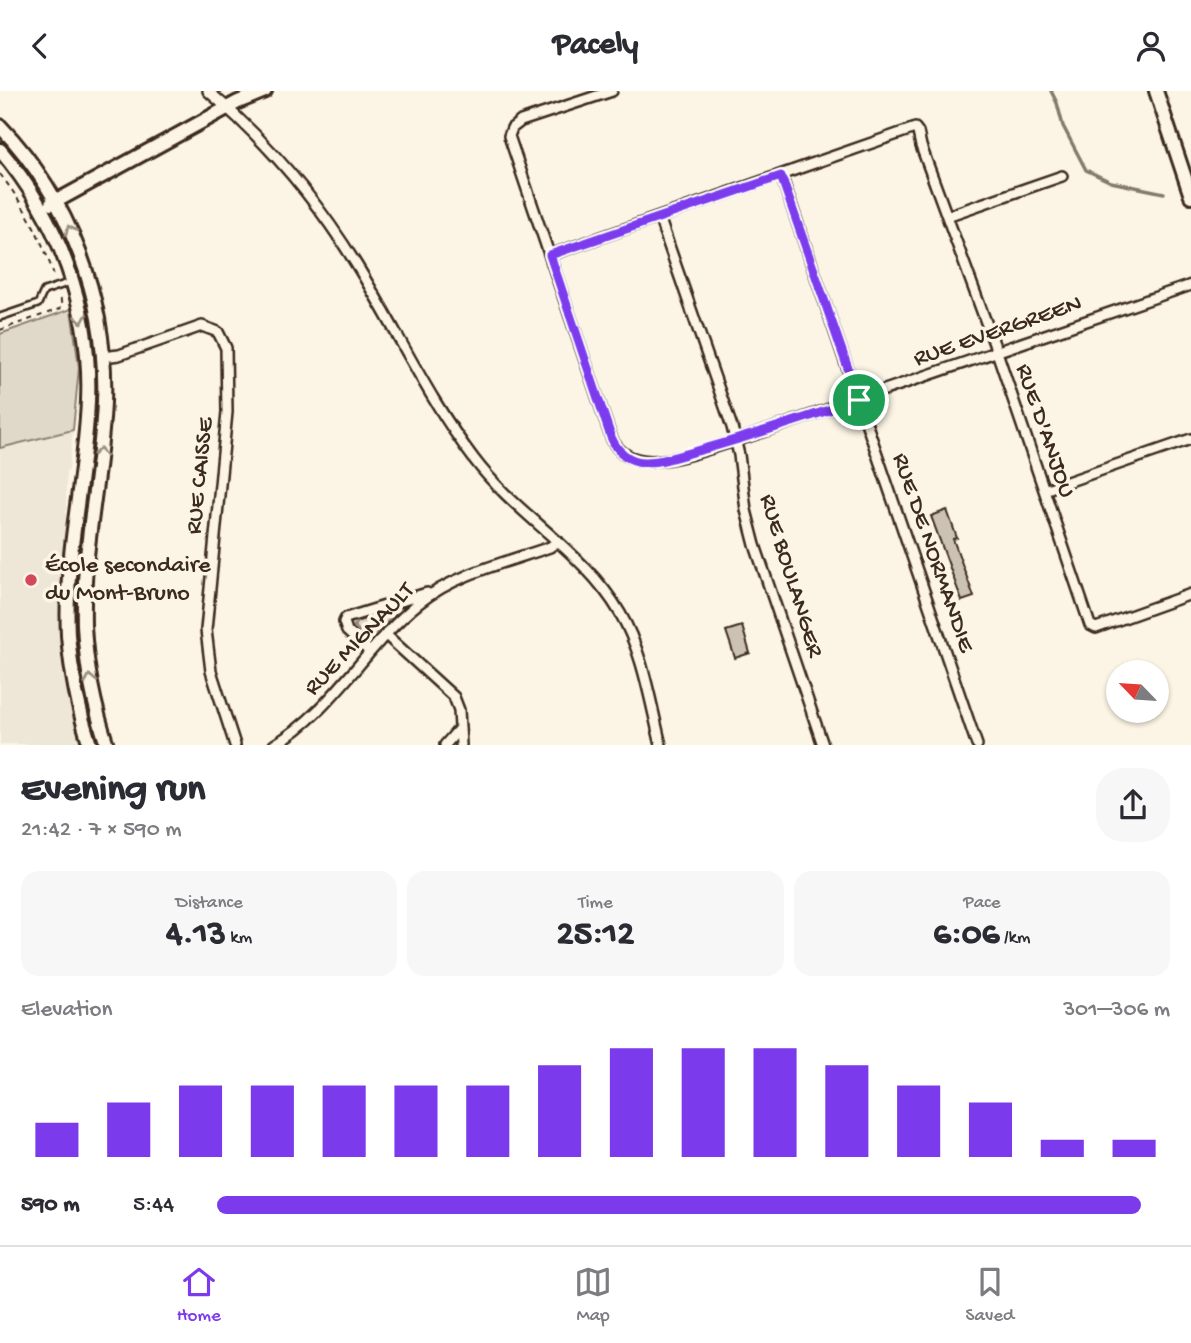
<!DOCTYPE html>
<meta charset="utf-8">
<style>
body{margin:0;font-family:"Gochi Hand",sans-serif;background:#f7f7f7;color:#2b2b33;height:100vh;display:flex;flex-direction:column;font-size:26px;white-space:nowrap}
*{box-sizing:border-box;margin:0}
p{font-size:23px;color:#7c7c81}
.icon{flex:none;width:38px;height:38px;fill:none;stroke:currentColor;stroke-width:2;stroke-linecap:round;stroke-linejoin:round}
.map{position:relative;height:654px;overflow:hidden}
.sheet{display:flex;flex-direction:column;background:#fff;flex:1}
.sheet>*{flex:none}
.needle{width:46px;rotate:295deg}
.fabs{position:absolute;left:1106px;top:569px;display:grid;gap:14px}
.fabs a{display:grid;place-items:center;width:63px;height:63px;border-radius:50%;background:#fff;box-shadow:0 2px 5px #0004;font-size:35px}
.pin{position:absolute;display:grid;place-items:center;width:60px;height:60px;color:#fff;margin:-30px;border:4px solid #fff;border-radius:50%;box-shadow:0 2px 7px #0007}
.round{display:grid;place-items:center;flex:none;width:74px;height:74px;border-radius:28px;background:#f7f7f7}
.summary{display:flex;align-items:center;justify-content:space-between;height:119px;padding:0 21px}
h1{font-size:38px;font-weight:700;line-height:52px}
.stats{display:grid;grid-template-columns:repeat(3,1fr);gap:10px;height:119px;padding:7px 21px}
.stats div{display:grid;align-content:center;border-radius:18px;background:#f7f7f7;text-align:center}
.stats b{font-size:35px;font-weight:700}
.stats small{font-size:19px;font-weight:400}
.stats p{font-size:19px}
.chart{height:196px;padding:14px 21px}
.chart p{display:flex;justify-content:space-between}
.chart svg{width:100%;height:126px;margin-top:7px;stroke:#7c3aed;stroke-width:6}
ul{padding:0 21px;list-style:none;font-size:23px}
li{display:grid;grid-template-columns:112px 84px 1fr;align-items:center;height:52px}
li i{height:18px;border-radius:9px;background:#7c3aed}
header{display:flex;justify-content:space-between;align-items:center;height:91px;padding:0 21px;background:#fff;font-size:32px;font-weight:700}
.menu{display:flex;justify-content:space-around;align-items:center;height:98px;border-top:2px solid #e1e1e2;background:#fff;font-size:19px;color:#7c7c81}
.menu a{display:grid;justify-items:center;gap:4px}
.menu .current{color:#7c3aed}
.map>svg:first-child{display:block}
</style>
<header><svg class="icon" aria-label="back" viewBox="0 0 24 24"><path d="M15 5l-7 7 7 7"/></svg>Pacely<svg class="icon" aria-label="person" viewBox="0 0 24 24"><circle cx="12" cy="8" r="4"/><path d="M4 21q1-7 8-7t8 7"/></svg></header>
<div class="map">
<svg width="1191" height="654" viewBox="0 0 1191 654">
<rect width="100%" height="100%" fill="#fcf5e5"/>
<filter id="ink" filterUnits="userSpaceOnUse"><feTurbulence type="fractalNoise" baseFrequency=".0143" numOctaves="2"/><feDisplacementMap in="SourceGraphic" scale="14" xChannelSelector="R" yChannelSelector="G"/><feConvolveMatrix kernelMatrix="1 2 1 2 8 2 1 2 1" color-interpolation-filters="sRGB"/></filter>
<g filter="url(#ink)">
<!-- built -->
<path fill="#eee6d6" d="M73 339 69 378 66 380V426L68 429 60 501V546L65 591 81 653H0V356Z"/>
<!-- green -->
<path fill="#e0d8c8" stroke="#8e8173" stroke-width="2" d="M71 218 79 276 73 339 0 357V243Z
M393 519H396V522L373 546H366L354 535 357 531Z"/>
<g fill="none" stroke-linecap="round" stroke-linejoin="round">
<!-- stream -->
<path stroke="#85796b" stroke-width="3.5" d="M1051 0 1057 12 1063 35 1086 79 1111 91 1164 102"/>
</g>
<!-- building -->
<path fill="#ccc2b3" stroke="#3b2a1e" stroke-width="2" d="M947 419 957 447 953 448 974 506 962 510 931 425Z
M742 535 750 562 735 567 726 540Z"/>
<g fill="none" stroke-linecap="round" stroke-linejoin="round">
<defs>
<path id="lane" d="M0 226 38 213 44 200 71 191"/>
<path id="street" d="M208 0C267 50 316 108 356 173 396 237 428 308 474 368 517 425 584 460 620 522 643 561 650 610 661 654
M612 0 521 30 512 37 509 45 611 346C630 392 700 359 736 350L1191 194
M781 84 977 654
M947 125 1062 85
M659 126 732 336 739 364 746 419 755 454 823 654
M550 164 915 37 918 41 921 55 997 261 1090 534 1096 537 1191 503
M103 266 119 264 202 235 218 241 226 257 227 321 206 539 211 580 235 654
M1044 399 1191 348
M386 544 454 606 459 619 461 654
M370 561 347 540 344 531 346 527 427 502
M274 654C333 620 366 554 419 512 455 483 507 471 550 456L558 450
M445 654 459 638"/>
<path id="secondary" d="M1156 0 1191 105
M0 35C70 108 108 210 104 311 101 385 82 459 84 534 86 575 94 615 107 654
M0 59C59 128 92 219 88 310 85 388 64 466 68 544 71 581 78 618 90 654
M51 113 238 11 265 0"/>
</defs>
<!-- lane casing -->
<use href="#lane" stroke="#3b2a1e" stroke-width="10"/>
<!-- street casing -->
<use href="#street" stroke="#3b2a1e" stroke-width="14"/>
<!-- secondary casing -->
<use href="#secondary" stroke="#3b2a1e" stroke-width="18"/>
<!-- path -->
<path stroke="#3b2a1e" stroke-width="2" stroke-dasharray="5 5" stroke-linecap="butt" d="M0 83C25 115 43 149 55 188
M0 239 62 217 60 204"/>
<!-- lane -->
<use href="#lane" stroke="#fcf5e5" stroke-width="4.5"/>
<!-- street -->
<use href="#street" stroke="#fcf5e5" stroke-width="9"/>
<!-- secondary -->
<use href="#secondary" stroke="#fcf5e5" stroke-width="12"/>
</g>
<!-- one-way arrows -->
<defs><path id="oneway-chevron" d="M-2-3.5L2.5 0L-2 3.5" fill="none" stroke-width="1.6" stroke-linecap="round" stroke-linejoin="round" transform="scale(1.75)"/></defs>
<g stroke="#9c9082">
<use href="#oneway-chevron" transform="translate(70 139) rotate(-114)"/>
<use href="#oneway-chevron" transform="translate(81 228) rotate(81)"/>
<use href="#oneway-chevron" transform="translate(100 361) rotate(-84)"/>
<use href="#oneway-chevron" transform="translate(90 588) rotate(-101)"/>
</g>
</g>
<g fill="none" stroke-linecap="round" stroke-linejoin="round" filter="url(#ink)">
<defs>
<path id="route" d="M781 85 859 309C805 327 752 345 697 360 681 364 661 372 644 371 628 370 617 360 611 346L550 164Z"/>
</defs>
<!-- route casing -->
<use href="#route" stroke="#fff" stroke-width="14"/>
<!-- route -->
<use href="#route" stroke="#7c3aed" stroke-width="9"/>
</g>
<!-- markers -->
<circle fill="#d1495b" stroke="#fcf5e5" stroke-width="2.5" cx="31" cy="489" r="7"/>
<g text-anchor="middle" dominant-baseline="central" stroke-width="7" stroke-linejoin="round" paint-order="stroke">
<!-- street labels -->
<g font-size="24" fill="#3b2a1e" stroke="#fcf5e5">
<text transform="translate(998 241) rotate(-19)">RUE EVERGREEN</text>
<text transform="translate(1044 340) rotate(71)">RUE D'ANJOU</text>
<text transform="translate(201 385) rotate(-84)">RUE CAISSE</text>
<text transform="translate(932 462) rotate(71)">RUE DE NORMANDIE</text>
<text transform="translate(790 485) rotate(73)">RUE BOULANGER</text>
<text transform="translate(360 549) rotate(-46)">RUE MIGNAULT</text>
</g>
<!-- poi labels -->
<g font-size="24" fill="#3b2a1e" stroke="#fcf5e5" text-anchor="start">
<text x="45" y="475">École secondaire<tspan x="45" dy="28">du Mont-Bruno</tspan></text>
</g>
</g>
</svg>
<div class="fabs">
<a><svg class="needle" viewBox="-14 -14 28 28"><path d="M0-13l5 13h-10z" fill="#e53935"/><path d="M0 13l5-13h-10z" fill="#7c7c81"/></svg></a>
</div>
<div class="pin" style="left:859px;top:309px;background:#1e9e55"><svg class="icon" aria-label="arrive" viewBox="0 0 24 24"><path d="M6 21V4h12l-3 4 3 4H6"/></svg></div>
</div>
<section class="sheet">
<div class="summary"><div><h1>Evening run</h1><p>21:42 · 7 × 590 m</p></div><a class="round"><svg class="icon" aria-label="share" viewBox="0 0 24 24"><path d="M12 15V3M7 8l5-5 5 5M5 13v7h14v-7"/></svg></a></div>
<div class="stats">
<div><p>Distance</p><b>4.13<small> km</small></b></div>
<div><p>Time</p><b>25:12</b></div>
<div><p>Pace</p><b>6:06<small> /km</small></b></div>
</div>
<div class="chart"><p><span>Elevation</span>301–306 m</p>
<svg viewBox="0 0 160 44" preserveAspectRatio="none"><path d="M5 44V32M15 44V25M25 44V19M35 44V19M45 44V19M55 44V19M65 44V19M75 44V12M85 44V6M95 44V6M105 44V6M115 44V12M125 44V19M135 44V25M145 44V38M155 44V38"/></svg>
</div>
<ul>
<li><b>590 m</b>5:44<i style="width:97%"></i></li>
</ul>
</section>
<nav class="menu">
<a class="current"><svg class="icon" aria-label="home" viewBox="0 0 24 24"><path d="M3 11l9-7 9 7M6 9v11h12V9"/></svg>Home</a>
<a><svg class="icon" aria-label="map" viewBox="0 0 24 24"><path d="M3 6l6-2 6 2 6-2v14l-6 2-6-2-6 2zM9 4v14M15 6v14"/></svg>Map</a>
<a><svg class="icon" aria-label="saved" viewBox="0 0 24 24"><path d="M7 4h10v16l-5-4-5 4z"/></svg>Saved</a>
</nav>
